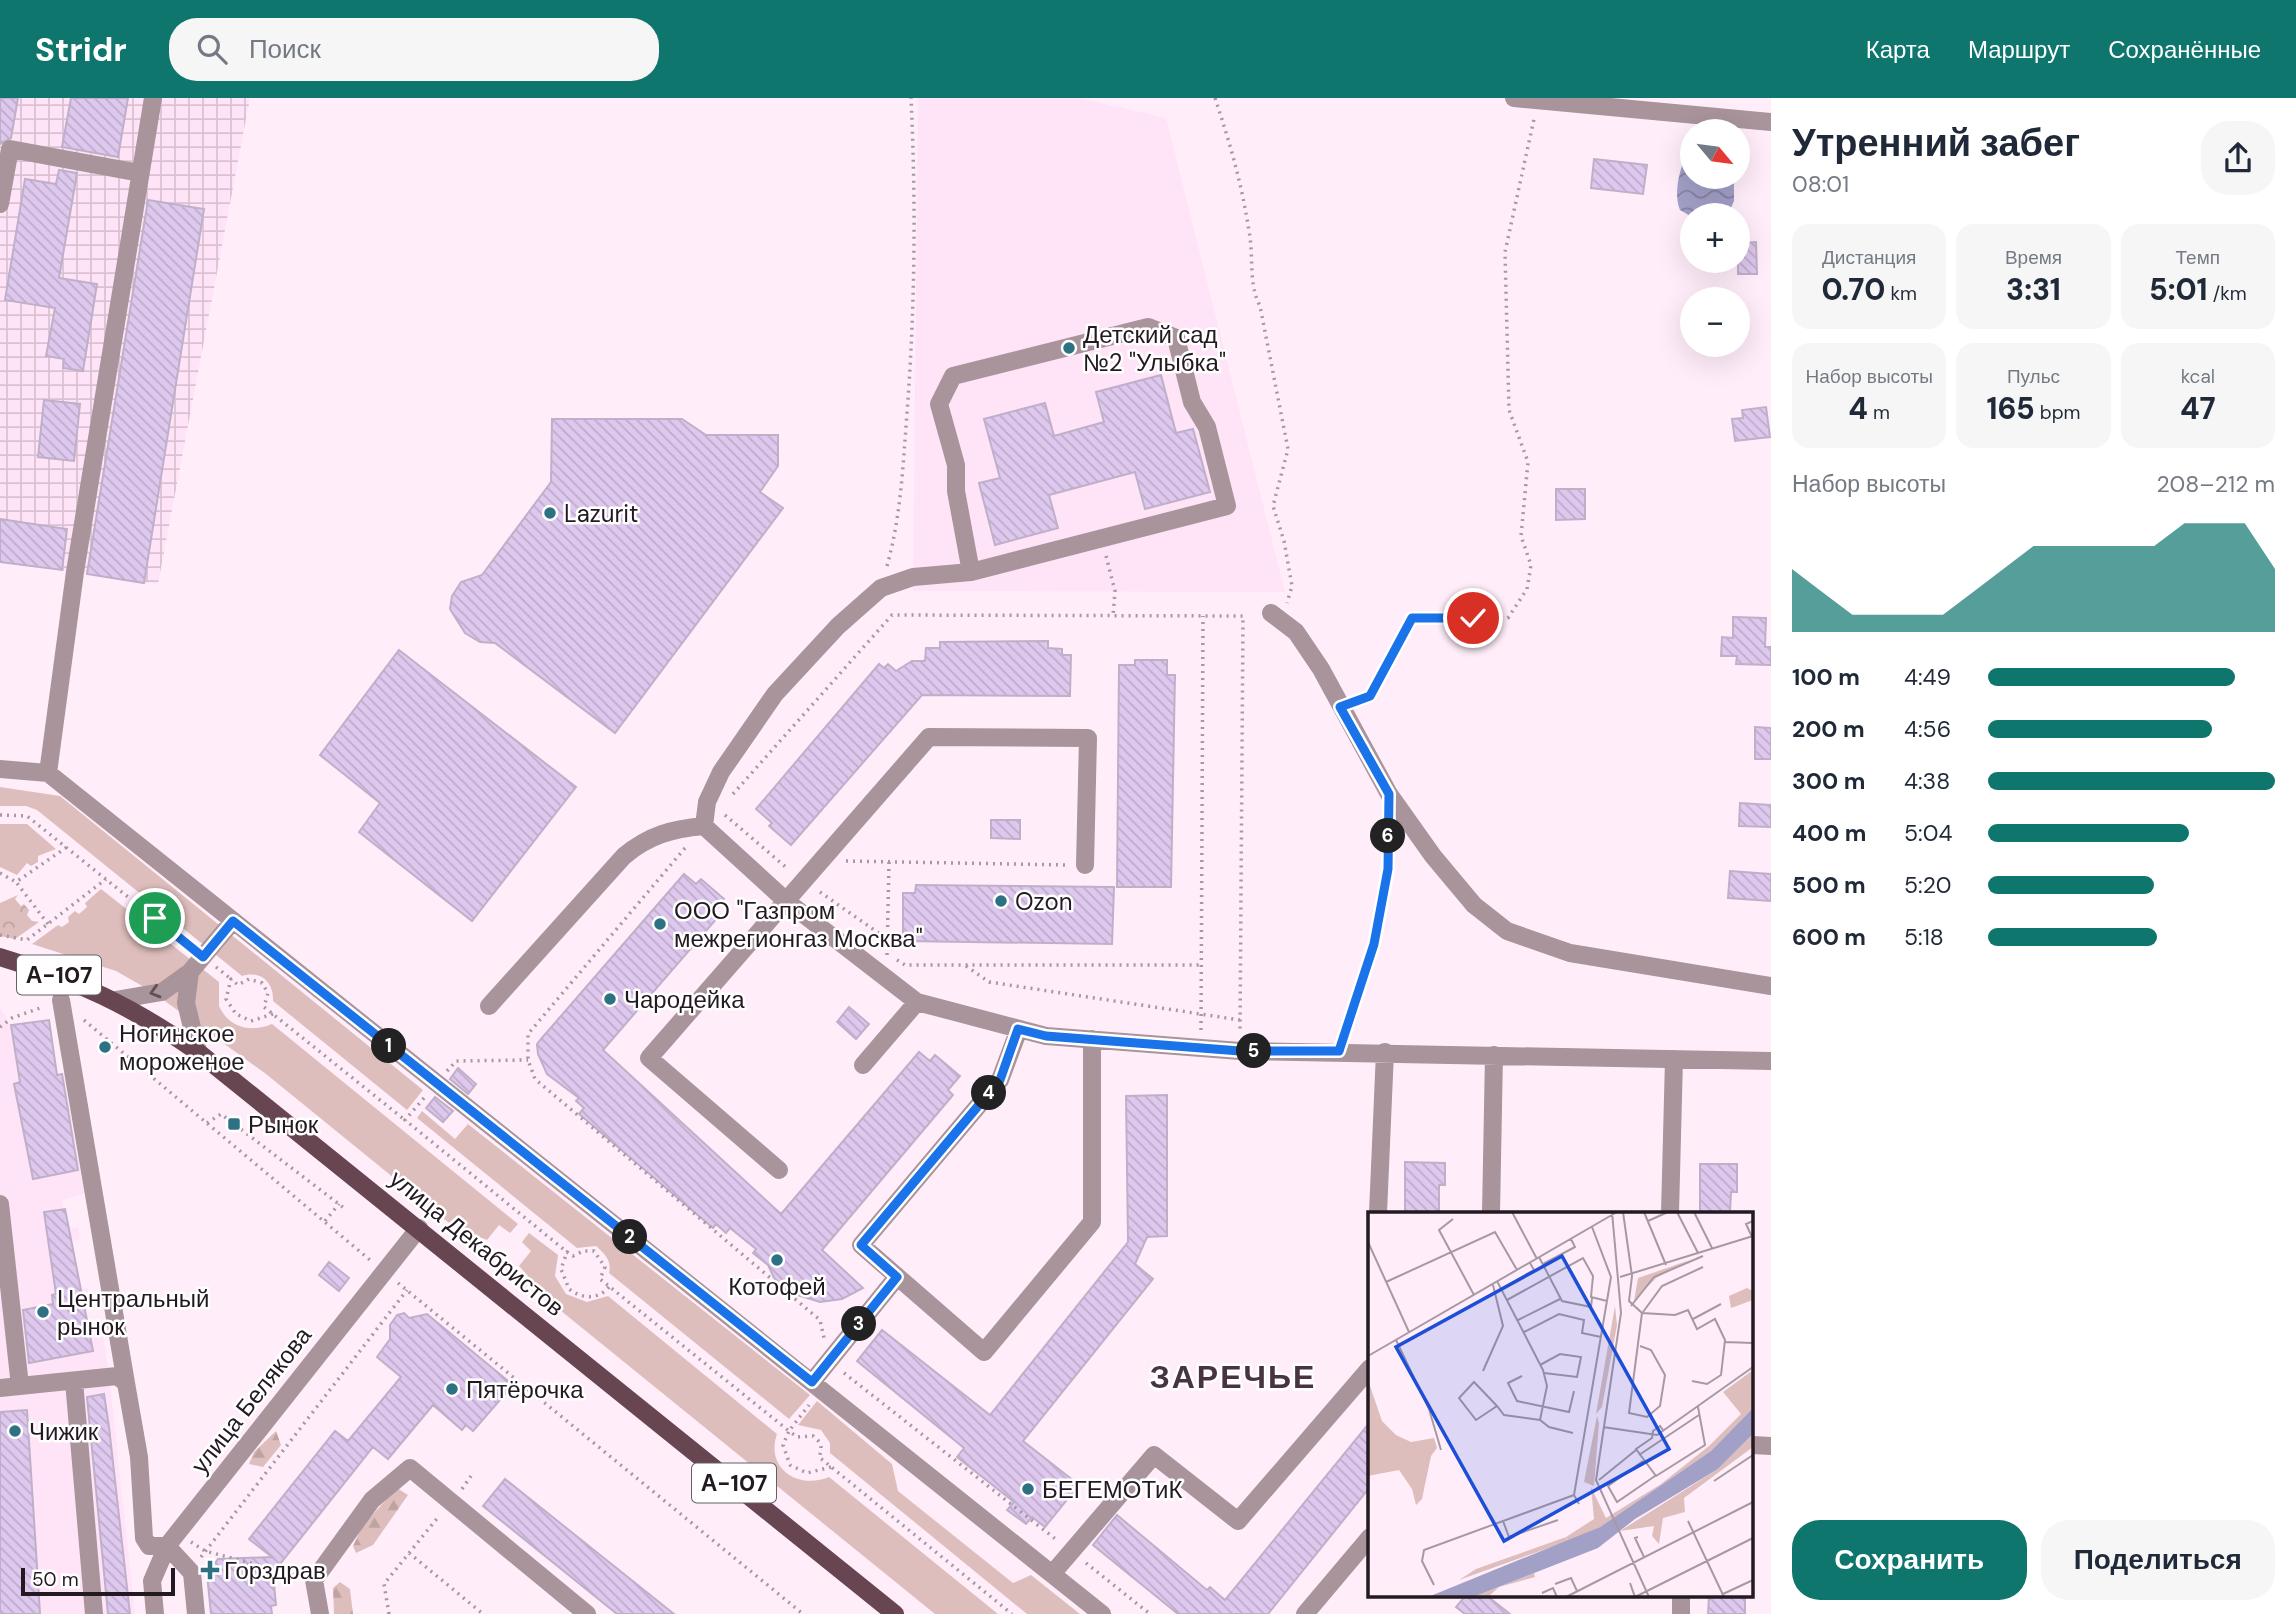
<!DOCTYPE html>
<html lang="ru">
<meta charset="utf-8">
<style>
body{margin:0;font-family:"DM Sans",sans-serif;background:#f6f6f7;color:#1f2937;height:100vh;display:flex;flex-direction:column;font-size:26px;white-space:nowrap}
*{box-sizing:border-box;margin:0}
p{font-size:23px;color:#747a83}
.icon{flex:none;width:38px;height:38px;fill:none;stroke:currentColor;stroke-width:2;stroke-linecap:round;stroke-linejoin:round}
.map{position:relative;flex:1;overflow:hidden}
.drawer{display:flex;flex-direction:column;background:#fff;width:525px}
.drawer>*{flex:none}
.needle{width:46px;rotate:119deg}
.fabs{position:absolute;left:1680px;top:21px;display:grid;gap:14px}
.fabs a{display:grid;place-items:center;width:70px;height:70px;border-radius:50%;background:#fff;box-shadow:0 7px 28px #0002;font-size:35px}
.scale{position:absolute;left:21px;bottom:18px;width:154px;box-sizing:border-box;padding-left:7px;border:4px solid #231a21;border-top:0;font-size:19px;line-height:24px;white-space:nowrap;color:#231a21;-webkit-text-stroke:5px #fff;paint-order:stroke}
.pin{position:absolute;display:grid;place-items:center;width:60px;height:60px;color:#fff;margin:-30px;border:4px solid #fff;border-radius:50%;box-shadow:0 2px 7px #0007}
.km{position:absolute;width:35px;height:35px;margin:-18px;border-radius:50%;background:#222;color:#fff;font-size:19px;line-height:35px;text-align:center}
.round{display:grid;place-items:center;flex:none;width:74px;height:74px;border-radius:28px;background:#f6f6f7}
.overview{display:flex;align-items:center;justify-content:space-between;height:119px;padding:0 21px}
h1{font-size:38px;font-weight:800;line-height:52px}
.stats{display:grid;grid-template-columns:repeat(3,1fr);gap:10px;height:119px;padding:7px 21px}
.stats div{display:grid;align-content:center;border-radius:18px;background:#f6f6f7;text-align:center}
.stats b{font-size:30px;font-weight:800}
.stats small{font-size:19px;font-weight:400}
.stats p{font-size:19px}
.chart{height:196px;padding:14px 21px}
.chart p{display:flex;justify-content:space-between}
.chart svg{width:100%;height:126px;margin-top:7px;fill:#0f766e;opacity:.7}
.primary-button{display:flex;gap:14px;margin-top:auto;padding:14px 21px}
.primary-button a{flex:1;height:80px;border-radius:28px;background:#0f766e;color:#fff;font-size:28px;font-weight:800;line-height:80px;text-align:center}
.primary-button a+a{background:#f6f6f7;color:#1f2937}
ul{padding:0 21px;list-style:none;font-size:23px}
li{display:grid;grid-template-columns:112px 84px 1fr;align-items:center;height:52px}
li i{height:18px;border-radius:9px;background:#0f766e}
header{display:flex;align-items:center;gap:42px;box-sizing:border-box;height:98px;padding:0 35px;background:#0f766e;color:#fff}
header strong{font-size:33px}
nav{display:flex;gap:38px;margin-inline-start:auto;font-size:24px}
.search{width:490px;height:63px;background:#f6f6f7;display:flex;align-items:center;gap:18px;box-sizing:border-box;padding:0 24px;border-radius:28px;color:#747a83;font-size:26px}
main{display:flex;flex:1;min-height:0}
.map>svg:first-child{display:block}
</style>
<header>
<strong>Stridr</strong>
<div class="search"><svg class="icon" aria-label="search" viewBox="0 0 24 24"><circle cx="10" cy="10" r="6"/><path d="M15 15l6 6"/></svg>Поиск</div>
<nav><a>Карта</a><a>Маршрут</a><a>Сохранённые</a></nav>
</header>
<main>
<div class="map">
<svg width="1771" height="1516" viewBox="0 0 1771 1516">
<defs>
<pattern id="industrial-grid" width="8" height="8" patternUnits="userSpaceOnUse" patternTransform="scale(1.75)"><rect width="8" height="8" fill="#ffe3f7"/><path d="M0 4h8M4 0v8" fill="none" stroke="#dac2d3"/></pattern>
<pattern id="forest-firs" width="22" height="20" patternUnits="userSpaceOnUse" patternTransform="scale(1.75)"><rect width="22" height="20" fill="#debebc"/><path d="M5 1l3.5 6h-7zM16 11l3.5 6h-7z" fill="#bea3a1"/></pattern>
<pattern id="park-crowns" width="20" height="18" patternUnits="userSpaceOnUse" patternTransform="scale(1.75)"><rect width="20" height="18" fill="#debebc"/><path d="M2 6a3 3 0 1 1 6 0M12 15a3 3 0 1 1 6 0" fill="none" stroke="#bea3a1"/></pattern>
<pattern id="water-waves" width="16" height="10" patternUnits="userSpaceOnUse" patternTransform="scale(1.75)"><rect width="16" height="10" fill="#a3a0c8"/><path d="M0 5q4-4 8 0t8 0" fill="none" stroke="#8482a2"/></pattern>
<pattern id="building-back-hatch" width="6" height="6" patternUnits="userSpaceOnUse" patternTransform="scale(1.75)"><rect width="6" height="6" fill="#dec8ee"/><path d="M-1 5l2 2M0 0l6 6M5-1l2 2" fill="none" stroke="#beabcc"/></pattern>
</defs>
<rect width="100%" height="100%" fill="#ffeefa"/>
<!-- built -->
<path fill="#ffe3f7" d="M918 0H1079L1166 20 1285 494 913 493Z
M0 910 11 927 49 922 57 976H65L87 1095 62 1102 68 1131 78 1129 80 1141 72 1143 80 1191 88 1190 89 1201 83 1203 87 1226 101 1225 109 1276 135 1516H0Z"/>
<!-- industrial -->
<path fill="url(#industrial-grid)" d="M0 0H250L158 486 0 464Z"/>
<!-- green -->
<path fill="#debebc" d="M0 689 60 698 423 992 407 1012 273 903C274 884 260 872 242 878L37 712 26 708H0Z
M0 726H27L56 751 38 758V764L31 768 27 765 17 777 0 769Z
M101 791 219 884V908C229 930 251 935 272 926L518 1126 510 1135 499 1127 487 1142 453 1128 266 976 151 893 116 873 32 846 58 827 62 829 69 824 68 819 75 813 79 816 87 809 85 805Z
M422 1013 455 1041 468 1026 810 1297 789 1321 609 1175C612 1163 605 1156 596 1148L577 1150 417 1020Z
M529 1135 558 1157 555 1178 566 1196 587 1204 608 1198 777 1336C765 1370 798 1392 829 1379L998 1516H935L555 1208 519 1168 531 1153 522 1144Z
M817 1303 892 1366 898 1393 1013 1485 1031 1477 1080 1516H1027L830 1355V1345L821 1332 798 1327Z"/>
<!-- forest -->
<path fill="url(#forest-firs)" d="M276 1333 281 1347 263 1369 249 1366 254 1354Z
M397 1390 408 1397 373 1447 356 1455 353 1448 363 1427Z
M340 1484 350 1491 353 1516H334L333 1490Z"/>
<!-- park -->
<path fill="url(#park-crowns)" d="M18 797 15 801 21 808 24 806 29 812 27 817 32 823 39 824 15 841 0 838V805Z"/>
<!-- water -->
<path fill="url(#water-waves)" d="M1692 53V79H1734V103L1728 117 1692 119 1680 112C1673 94 1680 73 1686 55Z"/>
<!-- building -->
<path fill="url(#building-back-hatch)" stroke="#bfb0c9" stroke-width="2" d="M0 0H18L11 40 0 46Z
M71 0H128L118 59 62 49Z
M1594 61 1647 67 1643 96 1591 90Z
M59 72 77 75 59 180 97 186 83 273 63 270 64 261 46 258 55 210 5 202 25 81 56 86Z
M148 102 204 111 144 485 87 476Z
M1756 144 1757 176H1738V145Z
M1161 277 1176 335 1193 331 1210 394 1145 411 1135 374 1049 397 1058 430 995 447 979 385 1000 380 984 321 1045 305 1054 338 1104 324 1096 294Z
M44 302 80 306 74 363 38 359Z
M1766 309 1770 339 1735 343 1732 321 1743 320 1742 312Z
M552 321H682L706 337H778V368L760 394 783 410 615 635 495 545 480 544 465 535 450 511 452 498 461 484 482 477 551 384Z
M1556 391H1585V421L1556 422Z
M0 421 67 431 62 472 0 464Z
M1733 519 1766 520 1765 549H1771V567L1736 566 1737 558H1721L1722 539 1733 540Z
M1048 543V550L1062 551V557H1071L1070 598 922 597 791 747 769 728 772 725 756 711 879 566 884 570 888 566 896 573 912 563H925L926 550H940V544Z
M399 552 576 689 472 823 359 734 380 705 320 657Z
M1135 562H1167V577H1175L1171 789H1117L1119 567H1135Z
M1755 629 1771 630V661H1755Z
M1740 705 1771 707V729L1739 728Z
M991 722H1020V741L991 740Z
M1730 773 1771 776V803L1728 800Z
M684 776 696 786 701 781 724 801 714 814 719 818 603 952 781 1116 919 954 930 963 935 957 960 978 948 992 953 997 822 1152 863 1190 842 1201 820 1204 788 1194 774 1180 768 1167 753 1155 756 1151 730 1130 726 1135 716 1126 713 1130 579 1016 584 1010 576 1003 579 1000 547 976 538 956 537 946 541 941Z
M916 787 1114 789 1112 846 903 843V795H915Z
M849 909 869 926 856 941 837 924Z
M49 922 57 977 62 976 78 1072 33 1081 14 986 20 984 11 927Z
M458 970 476 986 468 996 450 981Z
M1167 997V1138L1147 1139 1135 1166 1153 1181 1023 1343 1079 1387 1045 1429 1032 1419 1026 1426 1007 1412 1014 1404 957 1359 964 1350 857 1263 882 1232 990 1317 1128 1144 1126 998Z
M435 999 453 1013 443 1024 426 1010Z
M1405 1064 1445 1065V1087H1439V1115H1405Z
M1700 1066H1737V1094H1731L1730 1115H1700Z
M65 1111 93 1253 29 1265 23 1212 53 1206 52 1197 56 1196 44 1114Z
M329 1164 349 1180 339 1193 319 1177Z
M404 1215 409 1220 427 1216 513 1287 473 1333 466 1327 462 1332 433 1307 388 1361 373 1349 273 1475 276 1507 271 1508 272 1516H211L207 1476 218 1461 272 1459 249 1441 335 1333 348 1343 401 1279 377 1259 390 1241V1227L397 1217Z
M104 1296 109 1329 130 1516H108L87 1299Z
M27 1312 40 1516H0V1314Z
M1370 1324V1389L1268 1516H1178L1093 1447 1117 1417 1207 1492 1210 1489 1225 1502Z
M505 1381 674 1516H617L483 1408Z
M1466 1497H1486L1510 1516H1465L1456 1509Z
M1709 1497H1745V1516H1708Z"/>
<g fill="none" stroke-linecap="round" stroke-linejoin="round">
<!-- path -->
<path stroke="#a598a1" stroke-width="3.5" stroke-dasharray="2 5" stroke-linecap="butt" d="M1215 0C1230 45 1242 87 1249 133 1254 159 1248 185 1260 208L1288 351 1273 408 1284 443 1292 488 1287 505
M1106 458 1115 493 1113 518
M887 468C901 418 903 367 907 315 915 210 916 105 911 0
M1359 602 1370 598 1412 520H1508L1527 491 1531 467 1521 438 1528 364 1509 312 1505 154 1534 21
M733 696 892 517 1243 518 1240 935
M0 717 27 718 188 847
M725 717 788 771
M685 750 528 936V962L535 981 820 1222 824 1240
M846 763 1066 767
M0 775 16 784
M820 794 887 841
M48 826 16 784 67 749
M0 837 27 842 106 781
M887 857 889 764
M897 862 905 867H1201
M966 868 989 884 1240 922
M216 869 231 881
M273 916 251 923 236 916 226 901 231 881 238 887 249 881 262 885 268 895 264 909 405 1022
M84 922 370 1162
M0 929 12 920 43 909
M1201 932 1203 518
M1345 937C1367 863 1387 809 1389 730
M447 973 456 963 528 962
M424 1000 405 1022 567 1154
M207 1025 221 1016 344 1110
M325 1123 339 1106
M398 1185 803 1516
M609 1189C598 1202 582 1201 569 1191L561 1171 567 1154 573 1158 583 1153H594L605 1169 600 1181 789 1333 809 1307
M844 1275 1058 1443
M831 1369 807 1375 790 1367 783 1347 789 1333 797 1339 813 1338C821 1344 823 1349 819 1359L1012 1516
M462 1391 471 1378
M191 1444 205 1453 262 1468
M409 1455 483 1516
M201 1459 407 1192
M1086 1465 1150 1516
M271 1470 298 1478
M389 1516 384 1486 439 1418"/>
<!-- minor -->
<path stroke="#a8949a" stroke-width="18" d="M1514 0 1771 24
M0 106 10 51 140 75
M1271 515 1296 534 1321 571 1389 696 1433 758 1474 807 1507 833 1570 855 1771 888
M0 671 48 675 1102 1516
M48 675 75 474 153 0
M704 728 707 704 721 674 775 596 838 528 881 490 913 479 971 474 1227 408 1207 329 1192 304 1176 240 1148 229 953 278 939 306 956 367V393L971 474
M190 874 186 905 198 954
M61 902 126 1285
M115 902 162 894 190 874 233 823
M489 908 624 758C649 737 672 731 704 728L785 802 917 904 1046 938 1240 953 1771 963
M1019 931 1000 982 861 1147 984 1254 1092 1124V941
M863 967 917 904
M779 1072 649 960 929 639 1088 640 1085 767
M0 1106 20 1288
M1378 1115 1385 954
M1491 1115 1494 957
M1670 1115 1674 961
M74 1283 94 1516
M812 1284 897 1179
M0 1290 117 1278 126 1285 139 1359 144 1440 149 1448H167L192 1475 196 1516
M1752 1347 1771 1348
M1052 1476 1154 1357 1238 1423 1370 1270
M155 1516 152 1483 167 1448 419 1130
M320 1516 314 1482 372 1402 410 1370 587 1516
M1305 1516 1370 1439
M1681 1516V1497"/>
<!-- major -->
<path stroke="#684651" stroke-width="18" d="M0 859C77 882 131 908 198 954L895 1516"/>
</g>
<!-- one-way arrows -->
<defs><path id="oneway-chevron" d="M-2-3.5L2.5 0L-2 3.5" fill="none" stroke-width="1.6" stroke-linecap="round" stroke-linejoin="round" transform="scale(1.75)"/></defs>
<use stroke="#5f5157" href="#oneway-chevron" transform="translate(155 894) rotate(164)"/>
<g fill="none" stroke-linecap="round" stroke-linejoin="round">
<defs>
<path id="route" d="M155 820 203 859 233 823 812 1284 897 1179 861 1147 1000 982 1018 931 1046 938 1240 953H1339L1374 846 1388 771 1389 696 1340 609 1370 598 1412 520H1473"/>
</defs>
<!-- route casing -->
<use href="#route" stroke="#fff" stroke-width="14"/>
<!-- route -->
<use href="#route" stroke="#1a73e8" stroke-width="9"/>
</g>
<!-- markers -->
<g fill="#2e7183" stroke="#fff" stroke-width="2.5">
<circle cx="1069" cy="250" r="7"/>
<circle cx="550" cy="415" r="7"/>
<circle cx="1001" cy="803" r="7"/>
<circle cx="660" cy="826" r="7"/>
<circle cx="610" cy="901" r="7"/>
<circle cx="105" cy="949" r="7"/>
<rect x="227" y="1019" width="14" height="14" rx="3.5"/>
<circle cx="777" cy="1162" r="7"/>
<circle cx="43" cy="1214" r="7"/>
<circle cx="452" cy="1291" r="7"/>
<circle cx="15" cy="1333" r="7"/>
<circle cx="1028" cy="1391" r="7"/>
<path d="M206.5 1461.5h7v7h7v7h-7v7h-7v-7h-7v-7h7z"/>
</g>
<g text-anchor="middle" dominant-baseline="central" stroke-width="5" stroke-linejoin="round" paint-order="stroke">
<!-- shield labels -->
<g fill="#fff" stroke="#655f64" stroke-width="2">
<rect x="17" y="857.5" width="84" height="39" rx="5"/>
<rect x="692" y="1365.5" width="84" height="39" rx="5"/>
</g>
<g font-size="23" font-weight="bold" fill="#231a21">
<text x="59" y="877">А-107</text>
<text x="734" y="1385">А-107</text>
</g>
<!-- poi labels -->
<g font-size="24" fill="#231a21" stroke="#fff" text-anchor="start">
<text x="1083" y="236">Детский сад<tspan x="1083" dy="28">№2 "Улыбка"</tspan></text>
<text x="564" y="415">Lazurit</text>
<text x="1015" y="803">Ozon</text>
<text x="674" y="812">ООО "Газпром<tspan x="674" dy="28">межрегионгаз Москва"</tspan></text>
<text x="624" y="901">Чародейка</text>
<text x="119" y="935">Ногинское<tspan x="119" dy="28">мороженое</tspan></text>
<text x="248" y="1026">Рынок</text>
<text x="777" y="1188" text-anchor="middle">Котофей</text>
<text x="57" y="1200">Центральный<tspan x="57" dy="28">рынок</tspan></text>
<text x="466" y="1291">Пятёрочка</text>
<text x="29" y="1333">Чижик</text>
<text x="1042" y="1391">БЕГЕМОТиК</text>
<text x="224" y="1472">Горздрав</text>
</g>
<!-- street labels -->
<g font-size="24" fill="#231a21" stroke="#fff">
<text transform="translate(477 1145) rotate(39)">улица Декабристов</text>
<text transform="translate(251 1302) rotate(-52)">улица Белякова</text>
</g>
<!-- district labels -->
<g font-size="32" font-weight="bold" letter-spacing="2" fill="#483343" stroke="#fff">
<text x="1233" y="1279">ЗАРЕЧЬЕ</text>
</g>
</g>
<!-- overview -->
<g transform="translate(1368 1114)">
<rect width="385" height="385" fill="#ffeefa"/>
<path d="M379 76 385 79V88L363 96 361 84ZM247 94 249 113 234 195 228 202ZM229 204 231 211 226 274 216 270Z" fill="#debebc"/>
<path d="M322 48 288 66 266 89 270 66ZM385 222V235L316 286 317 300 295 306 291 332 284 324 286 314 252 319 350 257ZM198 325 200 329 91 368 108 357ZM166 361 167 365 131 375 120 385H105Z" fill="#debebc"/>
<path d="M385 158V196L343 239 232 315 200 329 198 325 226 307 223 275 238 306 293 272 341 234 373 202 355 180ZM0 168 14 209 28 223 43 230 66 226 69 236 63 244 54 287 48 293 44 277 31 258 0 264Z" fill="#debebc"/>
<path d="M385 196V222L350 257 267 307 230 336 105 385H60L232 315 343 239Z" fill="#a3a0c8"/>
<path fill="none" stroke="#a799a3" stroke-width="2" d="M144 0 169 47M244 0 253 101 228 268 281 385M255 0 264 64 261 89 274 101 261 201 279 205 292 194 297 163 283 138 272 134M276 0 298 53M309 0 330 41M326 0 344 36M85 7 71 18 106 83M280 9 300 0M384 25 378 12 385 9M0 30 41 120M171 45 194 89 223 95 224 86M175 52 207 35 203 27M252 65 385 24M129 69 175 158 179 174 172 208M18 70 127 20 149 58M133 77 166 58 162 51M139 88 215 46 225 64 223 85 239 89M263 94 286 65 335 44M275 100 294 74 335 55M274 101 307 103 320 98 329 117 347 107 357 128 353 163 339 172 324 169M325 107 353 92M150 108 192 87M156 120 191 102 216 108 214 121 233 125M28 128 61 197 73 238M357 130 385 131M0 144 249 0M172 153 192 142 213 145 209 165 176 161M115 159 135 114 125 73M154 164 140 171 149 189 201 200 206 179M129 194 108 208 91 186 106 170 129 194 136 203 172 208 181 215 205 221M235 215 289 223 385 155M295 218 292 214 285 219 284 226 268 237 288 264 337 233 330 195M271 243 331 203M275 249 240 274 249 290 287 264M231 268 268 238M346 269 385 243M211 292 206 283 243 65 224 15M135 309 141 325 190 308M320 309 356 385M270 325 267 326 276 345M262 371 267 385 385 326M187 372 203 366 209 379M66 373 54 349 56 338 206 283M174 381 185 376 189 385M355 382 385 368M198 385 385 290"/>
<path fill="#1d4ed8" fill-opacity="0.15" stroke="#1d4ed8" stroke-width="3.5" d="M194 44 301 237 136 329 28 135Z"/>
<rect width="385" height="385" fill="none" stroke="#231a21" stroke-width="3.5"/>
</g>
</svg>
<div class="fabs">
<a><svg class="needle" viewBox="-14 -14 28 28"><path d="M0-13l5 13h-10z" fill="#e53935"/><path d="M0 13l5-13h-10z" fill="#747a83"/></svg></a>
<a>+</a>
<a>−</a>
</div>
<div class="scale">50 m</div>
<div class="pin" style="left:155px;top:820px;background:#1e9e55"><svg class="icon" aria-label="arrive" viewBox="0 0 24 24"><path d="M6 21V4h12l-3 4 3 4H6"/></svg></div>
<div class="pin" style="left:1473px;top:520px;background:#d93025"><svg class="icon" aria-label="check" viewBox="0 0 24 24"><path d="M5 12l5 5 9-10"/></svg></div>
<b class="km" style="left:389px;top:948px">1</b>
<b class="km" style="left:630px;top:1139px">2</b>
<b class="km" style="left:859px;top:1226px">3</b>
<b class="km" style="left:989px;top:995px">4</b>
<b class="km" style="left:1254px;top:953px">5</b>
<b class="km" style="left:1388px;top:738px">6</b>
</div>
<section class="drawer">
<div class="overview"><div><h1>Утренний забег</h1><p>08:01</p></div><a class="round"><svg class="icon" aria-label="share" viewBox="0 0 24 24"><path d="M12 15V3M7 8l5-5 5 5M5 13v7h14v-7"/></svg></a></div>
<div class="stats">
<div><p>Дистанция</p><b>0.70<small> km</small></b></div>
<div><p>Время</p><b>3:31</b></div>
<div><p>Темп</p><b>5:01<small> /km</small></b></div>
</div>
<div class="stats">
<div><p>Набор высоты</p><b>4<small> m</small></b></div>
<div><p>Пульс</p><b>165<small> bpm</small></b></div>
<div><p>kcal</p><b>47</b></div>
</div>
<div class="chart"><p><span>Набор высоты</span>208–212 m</p>
<svg viewBox="0 0 160 44" preserveAspectRatio="none"><path d="M0 44V22L10 30L20 38L30 38L40 38L50 38L60 30L70 22L80 14L90 14L100 14L110 14L120 14L130 6L140 6L150 6L160 22V44z"/></svg>
</div>
<ul>
<li><b>100 m</b>4:49<i style="width:86%"></i></li>
<li><b>200 m</b>4:56<i style="width:78%"></i></li>
<li><b>300 m</b>4:38<i style="width:100%"></i></li>
<li><b>400 m</b>5:04<i style="width:70%"></i></li>
<li><b>500 m</b>5:20<i style="width:58%"></i></li>
<li><b>600 m</b>5:18<i style="width:59%"></i></li>
</ul>
<div class="primary-button"><a>Сохранить</a><a>Поделиться</a></div>
</section>
</main>
